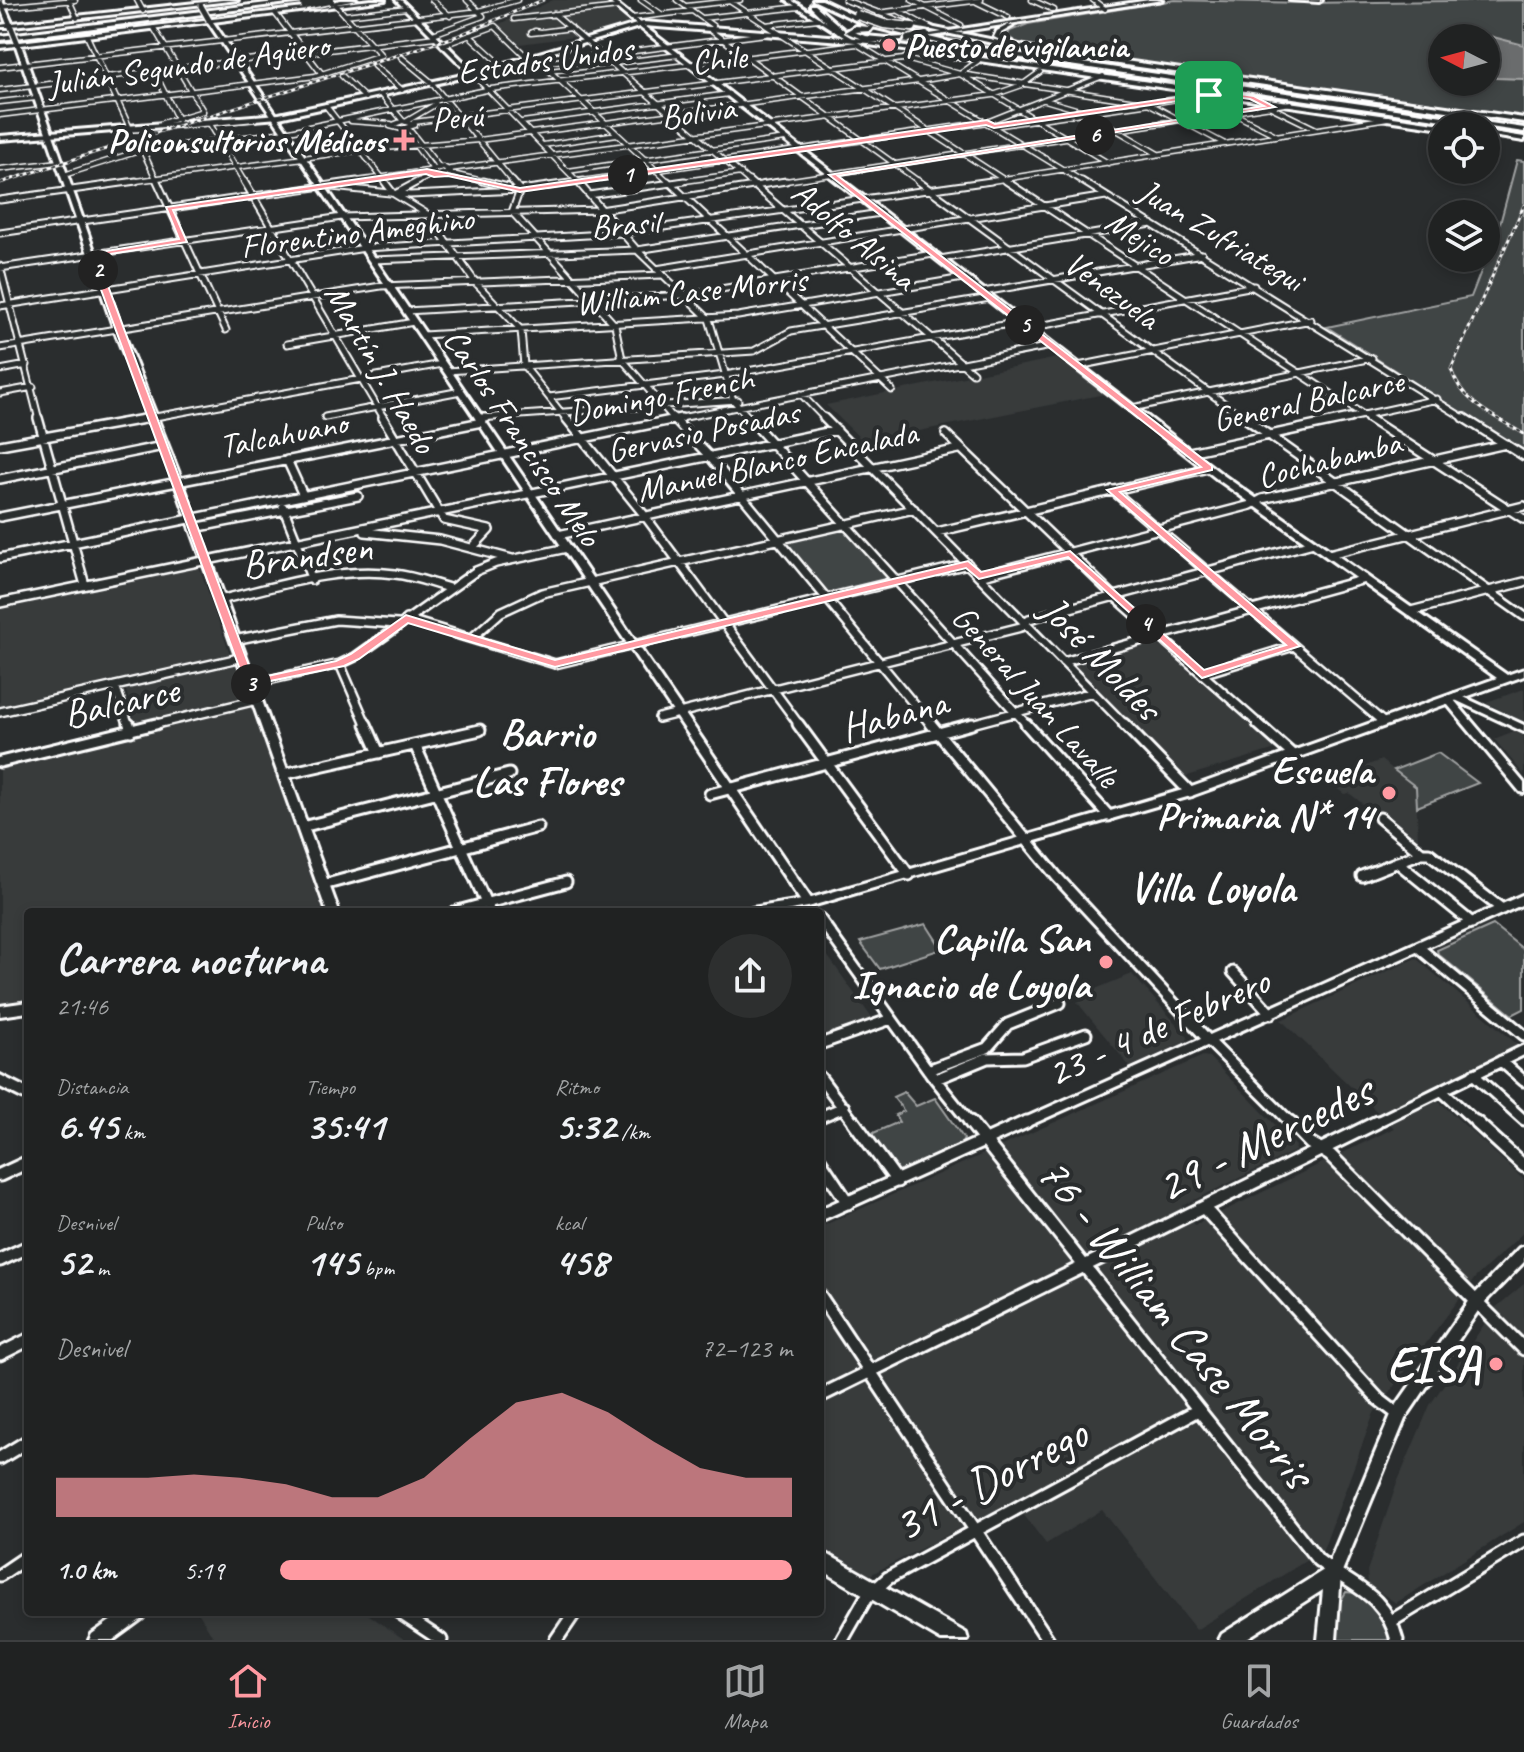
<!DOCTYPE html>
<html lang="es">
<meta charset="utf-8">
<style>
body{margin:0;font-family:Caveat,sans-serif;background:#2d2f2f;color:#f1f3f6;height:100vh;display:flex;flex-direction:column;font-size:30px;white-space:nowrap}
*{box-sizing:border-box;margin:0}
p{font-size:26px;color:#a2a4a5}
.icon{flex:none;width:44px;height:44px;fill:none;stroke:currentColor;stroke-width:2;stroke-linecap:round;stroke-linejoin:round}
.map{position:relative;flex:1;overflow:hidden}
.sheet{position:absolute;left:24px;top:908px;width:800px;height:708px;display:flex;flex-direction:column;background:#202222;border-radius:8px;box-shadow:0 4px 12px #0003,0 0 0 2px #3d3f40}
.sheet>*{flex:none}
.needle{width:52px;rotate:276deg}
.buttons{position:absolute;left:1428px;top:24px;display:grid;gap:16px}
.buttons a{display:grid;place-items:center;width:72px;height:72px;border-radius:50%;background:#202222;box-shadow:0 4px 12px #0003,0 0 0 2px #3d3f40;font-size:40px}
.pin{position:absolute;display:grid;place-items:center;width:68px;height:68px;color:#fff;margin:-34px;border-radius:16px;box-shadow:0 4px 12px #0006}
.km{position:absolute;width:40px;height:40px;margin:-20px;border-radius:50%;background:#222;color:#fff;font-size:22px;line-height:40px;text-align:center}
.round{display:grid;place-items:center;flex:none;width:84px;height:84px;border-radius:42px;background:#2d2f2f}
.overview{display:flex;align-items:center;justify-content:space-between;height:136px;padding:0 32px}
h1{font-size:44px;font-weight:600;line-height:60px}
.figures{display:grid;grid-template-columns:repeat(3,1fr);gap:12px;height:136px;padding:8px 32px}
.figures div{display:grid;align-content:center}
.figures b{font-size:40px;font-weight:600}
.figures small{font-size:22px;font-weight:400}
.figures p{font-size:22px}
.chart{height:224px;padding:16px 32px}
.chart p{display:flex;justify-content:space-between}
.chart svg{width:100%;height:144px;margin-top:8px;fill:#ff9aa2;opacity:.7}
ul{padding:0 32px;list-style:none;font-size:26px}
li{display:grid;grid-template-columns:128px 96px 1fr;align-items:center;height:60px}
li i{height:20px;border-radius:10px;background:#ff9aa2}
.tabs{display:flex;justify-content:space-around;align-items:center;height:112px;border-top:2px solid #3d3f40;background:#202222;font-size:22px;color:#a2a4a5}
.tabs a{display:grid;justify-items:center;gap:4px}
.tabs .selected{color:#ff9aa2}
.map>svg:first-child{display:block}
</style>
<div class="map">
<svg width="1524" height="1640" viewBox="0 0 1524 1640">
<rect width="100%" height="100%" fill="#2a2d2e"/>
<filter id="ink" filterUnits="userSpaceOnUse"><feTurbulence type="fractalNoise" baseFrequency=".0125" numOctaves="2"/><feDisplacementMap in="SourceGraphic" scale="16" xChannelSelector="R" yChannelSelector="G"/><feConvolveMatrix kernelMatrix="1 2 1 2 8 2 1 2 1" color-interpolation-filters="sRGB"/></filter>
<g filter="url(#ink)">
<!-- built -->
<path fill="#373a3b" d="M553 0H603L610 6 515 18Z
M616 8 633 24 586 38 582 36 520 44 497 25 510 19Z
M1057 358 1105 394 864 442 826 405Z
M199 566 230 654 0 706V609Z
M1155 642 1279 748 1181 778 1070 667Z
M234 661 248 698 136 725 125 687Z
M1524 689V724L1486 702Z
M252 707 323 912H28V1003L0 1007V767Z
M1514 731 1524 736V775L1494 739Z
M1381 760 1416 787 1418 839 1386 813 1378 816 1349 793 1344 794 1327 781Z
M820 945 874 1021 820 1039Z
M1416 958 1518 1045 1430 1093 1524 1180V1232L1475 1278 1374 1413 1323 1550 1196 1630 1102 1510 1046 1544 1013 1501 870 1575 820 1546V1227L1203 1056 1209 1057 1296 1146 1295 1151 1182 1206 1195 1225 1394 1128 1281 1020Z
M1132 974 1188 1037 1187 1041 1130 1067 1077 1002 1081 1000 1078 996Z
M1524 1284V1522L1396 1603 1368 1584 1367 1571 1397 1483 1430 1405 1495 1308Z
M198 1612H365L405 1640H215Z"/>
<!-- green -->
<path fill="#414445" stroke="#a0a2a2" stroke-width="2" fill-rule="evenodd" d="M1175 0 1304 3 1524 0V120L1040 49 1016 42 1007 36 1010 31 1028 24ZM1442 38H1486V82H1442Z
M946 33 1160 72 930 36Z
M904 43 933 49 1022 61 1000 60C1119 71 1239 88 1356 112L1070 71 1011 66 895 44Z
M1140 67 1479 117 1204 79Z
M1517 160 1524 161V453L1327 327 1471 297 1501 220Z
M846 527 893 581 826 596 781 541Z
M1438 753 1478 783 1417 807 1416 787 1394 770Z
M926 924 942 949 880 969 860 942Z
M1493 925 1524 950V1009L1512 1015 1438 954 1437 950Z
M904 1092 916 1106 935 1098 964 1139 961 1145 898 1172 871 1134 899 1122 895 1115 904 1111 893 1097Z
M1346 1592C1370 1592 1381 1613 1390 1632L1388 1640H1336L1340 1602Z"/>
<!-- water -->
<path fill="#6a6c6d" stroke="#a6a7a7" stroke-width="2" d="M1470 31 1524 45V79L1496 78 1486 60V38H1474Z"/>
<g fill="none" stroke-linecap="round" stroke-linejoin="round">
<defs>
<path id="minor-far4" d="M69 0 77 18
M137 0 143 11
M432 0 450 16
M641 0 661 14
M677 0 713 26 711 31 921 183
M728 0 1009 183
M845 0 906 23
M912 0 961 25
M1032 0 1054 10
M1093 0 1105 9
M610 1 619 0
M977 2 1008 17
M687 6 740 0
M0 7 75 0
M899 11 930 28
M275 13 322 74
M877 13 981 0
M554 14 751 183
M345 15 407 8
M632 18 692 11
M703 18 799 7
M514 19 618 7
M766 25 818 19
M154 28 203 111 162 123
M535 31 541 32 531 33Z
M541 32 571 28
M433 34 483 16 467 0
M469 35 503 66
M87 36 129 126
M443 45 495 26 528 58 541 63 670 183
M401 57 430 81 514 183
M906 59 960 74 1108 163
M541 63 766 34
M374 66 402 90
M0 67 479 11 517 0
M154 71 178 120
M549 71 679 55
M473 74 579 183
M961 74 1148 103 1223 143
M342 76 365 98
M0 90 435 37
M381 95 403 121
M1199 96 1276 135
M1045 100 1086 112 1158 154
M0 102 36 98
M326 106 386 183
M1271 107 1316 129
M0 115 315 76 381 55 336 5
M351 121 391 124
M403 121 415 125 402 129 390 126Z
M407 121 436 104
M414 122 903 59 917 52
M522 122 729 94
M210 124 245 183
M181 126 255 119
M994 126 1218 93
M408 128 439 167
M124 130 143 129
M413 142 432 168
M139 143 158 183
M543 145 617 134
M443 167 451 171 438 175 427 171Z
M0 169 59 162
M450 169 993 95 1022 85 1040 72
M568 171 785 139
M448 173 491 183
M64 175 142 150 285 132 491 89 857 44 1085 183
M122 183 361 150 479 140 919 81 960 74 978 61
M343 183 427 171
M416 183 431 175
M569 183 987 122 1103 76
M671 183 741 173
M773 183 1291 103
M979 183 1388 118"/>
<path id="minor-far3" d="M157 181 226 330
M244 181 385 420
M384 181 394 194 427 214 476 283 521 330 524 366 567 420
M483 181 508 187
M512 181 520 190 512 212 615 325 622 359 675 420
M577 181 637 250 709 319 733 400 751 420
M668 181 892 390
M749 181 973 373
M918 181 1247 420
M1006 181 1371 420
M1082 181 1467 420
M322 186 410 195 520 190 584 181
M395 194 419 181
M589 195 685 181
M0 200 136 181
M0 233 357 181
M940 259 1152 224
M372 260 637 250 880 213
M0 266 39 420
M0 268 342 217 600 210 786 181
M656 269 1106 196
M983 292 1202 254
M0 306 365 248 621 233 991 181
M406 311 684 295 933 254
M1028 328 1254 286
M423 335 738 316 963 278
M287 344 414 322
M0 348 381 286 662 275
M1078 366 1311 320
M0 370 27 365
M447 371 754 351 791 331 990 298
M0 393 33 387
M801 394 826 420
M549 397 725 375 1020 322
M1132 408 1372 358
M325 417 461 391
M479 418 738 400
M139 420 442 364
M670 420 1051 346
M1341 420 1437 399"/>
<path id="minor-far2" d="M38 418 85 585
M383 418 444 520 489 530 474 546
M479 418H486
M566 418 645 516 800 726
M673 418 709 456 932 726
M749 418 1028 726
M824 418 1126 726
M1245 418 1524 616
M1368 418 1524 519
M1464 418 1524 456
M946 434 1114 596 1261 726
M0 445 150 418
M1189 452 1350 418
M287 460 303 495
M0 479 163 446
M1112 490 1383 722
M283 507 312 580
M0 517 482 422
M194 528 358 496
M365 532 440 540 512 559
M937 532 1208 468
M558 535 959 449
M1329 554 1524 506
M0 558 681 418
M979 576 1251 505 1262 499 1506 444
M219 600C276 587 336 566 395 574 414 576 431 583 449 588
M0 603 837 430
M1411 611 1524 582
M406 619 555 664 968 564
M473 637 501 612 542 593 914 509
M234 640 336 620 398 624
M1063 662 1365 579
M340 664 367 726
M1202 674 1294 646
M250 684 340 664 355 657 476 571 496 563 567 548
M115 686 129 726
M0 712 239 658
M659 718 1021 627 1029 619 1313 543
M148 726 257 700
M964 726 1093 692"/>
<path id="minor-far1" d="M129 724 131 731
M366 724 379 753
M798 724 909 875
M931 724 1057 877 1210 1042 1292 1124
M1026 724 1109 816
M1124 724 1190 792
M1258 724 1293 755
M415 745 490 912
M0 762 156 724
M284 774 480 730
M710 794 972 724
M1380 818 1422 853
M302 827 509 774
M1397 862 1472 923
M1362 876 1421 853H1429L1502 909
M323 885 538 827
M454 912 566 882
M820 919 931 1074 971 1124
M1418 947 1524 1035
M1233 972 1271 1014
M820 1044 891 1019
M1501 1061 1524 1081
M928 1070 987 1048 1008 1024 1060 1003
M1473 1074 1524 1120
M820 1077 855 1124
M936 1079 987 1058 1023 1057 1086 1034
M1442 1091 1478 1124
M820 1117 844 1107
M1022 1124 1524 899
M1373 1124 1524 1050"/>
<path id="minor" d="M854 1122 897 1181
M970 1122 1318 1560C1352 1587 1385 1593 1397 1640
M1290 1122 1310 1143 1330 1155 1524 1349
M1476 1122 1524 1166
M820 1161 848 1203
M0 1175 28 1162
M1204 1208 1378 1399 1399 1415
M820 1215 1026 1122
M0 1260 28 1247
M820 1296 1048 1640
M0 1354 28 1340
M820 1396 1377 1122
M0 1458 28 1441
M0 1575 28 1556
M399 1612 441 1640
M1393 1620 1524 1541
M556 1640 575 1612
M842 1640 866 1598 888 1578 1198 1410"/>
<path id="tertiary" d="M0 0H2L12 23 223 0H238L13 26 11 28 8 27H0V25L7 24 0 6Z
M371 0H385L213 22 812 900 814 903 812 906H804L208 22 21 45 122 329 182 481 339 912H327L174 481 114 329 16 46 0 48V44L15 43 17 40 20 42Z
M396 0H401L475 73V75H471Z
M607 0H612L642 24V26H638Z
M786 0H791L855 40 850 41Z
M930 27 1034 48 1524 118V122L1034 52 928 29Z
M871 42 1442 124 1445 126H1442V128L869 45Z
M1486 131 1524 137V141L1486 135Z
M1455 693 1524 725V732L1453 699 1524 783V793L1520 792 1443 699Z
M1524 1246V1262L1482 1305 1405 1419 1341 1574 1336 1640H1318L1323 1590 1244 1640H1219L1222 1634 1327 1568 1393 1410 1472 1297 1519 1248Z
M123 1612H146L143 1618 113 1640H89L92 1634Z"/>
<path id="secondary" d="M1149 0H1162L926 37 923 35Z
M1290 0H1322L1319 2Z
M643 22 868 39 904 37 902 40 868 43 644 26 1223 475 1507 675 1524 669V676L1194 795 808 907 779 912H746L752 908 808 899 1186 789 1497 678 1217 479 639 27 475 75 279 118 0 140V136L279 114 472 73Z
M1008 25 1013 26 1001 33 1000 36 1019 46V48H1015L994 37 997 31Z
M28 1002V1012L0 1016V1006Z
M0 1075 28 1089V1101L0 1087Z
M820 1550 966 1633 968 1640H941L820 1569Z"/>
<path id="motorway" d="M291 0H311L0 40V36Z
M341 0H357L310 9 307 7Z
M813 0H822L869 22 961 45 1524 128V132L961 49 873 27 870 31 854 32 865 36 898 39 894 41 864 40 845 32 855 26 870 27Z
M811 5H815L844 30V34H838L811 7Z
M894 20 930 26 934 28 930 30 897 24Z
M922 51 960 54 964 56 960 58 925 55Z"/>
</defs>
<!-- minor-far4 casing -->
<use href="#minor-far4" stroke="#fff" stroke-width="7"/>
<!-- minor-far3 casing -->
<use href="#minor-far3" stroke="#fff" stroke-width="9"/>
<!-- minor-far2 casing -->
<use href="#minor-far2" stroke="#fff" stroke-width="12"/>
<!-- minor-far1 casing -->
<use href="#minor-far1" stroke="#fff" stroke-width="15"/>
<!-- minor casing -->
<use href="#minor" stroke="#fff" stroke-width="17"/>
<!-- tertiary casing -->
<use href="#tertiary" stroke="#fff" stroke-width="6"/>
<!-- secondary casing -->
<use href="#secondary" stroke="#fff" stroke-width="6"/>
<!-- motorway casing -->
<use href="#motorway" stroke="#fff" stroke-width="6"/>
<!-- minor-far4 -->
<use href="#minor-far4" stroke="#2a2d2e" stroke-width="4"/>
<!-- minor-far3 -->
<use href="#minor-far3" stroke="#2a2d2e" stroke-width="5"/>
<!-- minor-far2 -->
<use href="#minor-far2" stroke="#2a2d2e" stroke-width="7"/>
<!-- minor-far1 -->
<use href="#minor-far1" stroke="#2a2d2e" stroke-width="9"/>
<!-- minor -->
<use href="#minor" stroke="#2a2d2e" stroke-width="11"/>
<!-- tertiary -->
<use href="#tertiary" fill="#2a2d2e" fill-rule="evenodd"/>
<!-- secondary -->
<use href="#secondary" fill="#2a2d2e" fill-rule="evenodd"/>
<!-- motorway -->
<use href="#motorway" fill="#2a2d2e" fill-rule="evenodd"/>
<defs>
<path id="rail" d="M0 183 457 36 543 0
M1524 205 1451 369C1461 403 1496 417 1524 434"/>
</defs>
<!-- rail casing -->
<use href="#rail" stroke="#fff" stroke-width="3"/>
<!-- rail -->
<use href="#rail" stroke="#2a2d2e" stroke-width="2" stroke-dasharray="4" stroke-linecap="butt"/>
<defs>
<path id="tertiary-bridge" d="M201 6 209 20
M11 27 17 42"/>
<path id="secondary-bridge" d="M908 39 926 35"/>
<path id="motorway-bridge" d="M305 5 330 0
M857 15 884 24 912 27"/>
</defs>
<!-- tertiary-bridge casing -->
<use href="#tertiary-bridge" stroke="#fff" stroke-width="8" stroke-linecap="butt"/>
<!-- secondary-bridge casing -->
<use href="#secondary-bridge" stroke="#fff" stroke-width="9" stroke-linecap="butt"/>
<!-- motorway-bridge casing -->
<use href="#motorway-bridge" stroke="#fff" stroke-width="11" stroke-linecap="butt"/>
<!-- tertiary-bridge -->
<use href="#tertiary-bridge" stroke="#2a2d2e" stroke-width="5"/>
<!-- secondary-bridge -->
<use href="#secondary-bridge" stroke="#2a2d2e" stroke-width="6"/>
<!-- motorway-bridge -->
<use href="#motorway-bridge" stroke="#2a2d2e" stroke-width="8"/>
</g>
</g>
<!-- route -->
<path fill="#ff9aa2" stroke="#fff" stroke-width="2" fill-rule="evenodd" d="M1219 91 1254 96 1275 107 838 176 1212 466V470L1120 492 1300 646 1202 678 1068 557 979 579 966 568 555 667 408 623 359 659 344 666 246 686 88 254 179 239 166 207 427 169 520 188 987 120 995 124ZM1219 95 1250 99 1264 106 829 175 1201 467 1107 490 1286 645 1204 670 1070 551 981 572 968 561 555 660 406 615 351 654 336 661 254 679 97 256 187 242 173 210 426 174 434 177 448 176 520 192 986 125 994 128Z"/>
<!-- markers -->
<g fill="#ff9aa2" stroke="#2a2d2e" stroke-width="3">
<circle cx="889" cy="45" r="8"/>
<path d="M400 128h8v8h8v8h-8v8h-8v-8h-8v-8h8z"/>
<circle cx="1389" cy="793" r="8"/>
<circle cx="1106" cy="962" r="8"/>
<circle cx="1496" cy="1364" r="8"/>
</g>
<g text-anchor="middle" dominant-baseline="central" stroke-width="8" stroke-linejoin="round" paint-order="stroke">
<!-- far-poi labels -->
<g font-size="34" font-weight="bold" fill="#fff" stroke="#2a2d2e" text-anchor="start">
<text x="905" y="45">Puesto de vigilancia</text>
<text x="386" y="140" text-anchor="end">Policonsultorios Médicos</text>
</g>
<!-- far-street labels -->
<g font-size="34" fill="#fff" stroke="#2a2d2e">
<text transform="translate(719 59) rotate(-7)">Chile</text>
<text transform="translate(545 60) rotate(-8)">Estados Unidos</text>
<text transform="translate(188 64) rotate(-8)">Julián Segundo de Agüero</text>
<text transform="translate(698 112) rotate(-8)">Bolivia</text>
<text transform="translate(457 117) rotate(-5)">Perú</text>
<text transform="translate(625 224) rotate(-5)">Brasil</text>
<text transform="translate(357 232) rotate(-7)">Florentino Ameghino</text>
<text transform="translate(854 235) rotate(40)">Adolfo Alsina</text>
<text transform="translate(1221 235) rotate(31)">Juan Zufriategui</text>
<text transform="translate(1140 237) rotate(33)">Mejico</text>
<text transform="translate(1112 290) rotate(36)">Venezuela</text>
<text transform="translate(691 291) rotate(-6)">William Case Morris</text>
<text transform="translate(381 368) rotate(60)">Martín J. Haedo</text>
<text transform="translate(661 395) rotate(-11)">Domingo French</text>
<text transform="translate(1308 400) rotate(-12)">General Balcarce</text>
<text transform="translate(703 431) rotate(-12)">Gervasio Posadas</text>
<text transform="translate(283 434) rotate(-11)">Talcahuano</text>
<text transform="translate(523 437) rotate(56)">Carlos Francisco Melo</text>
<text transform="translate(1329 459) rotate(-14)">Cochabamba</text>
<text transform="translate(777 461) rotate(-12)">Manuel Blanco Encalada</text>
<text transform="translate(1036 696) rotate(48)">General Juan Lavalle</text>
</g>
<!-- street labels -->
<g font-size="40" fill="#fff" stroke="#2a2d2e">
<text transform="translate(307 556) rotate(-8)">Brandsen</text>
<text transform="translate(1101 658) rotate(46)">José Moldes</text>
<text transform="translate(121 702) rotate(-13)">Balcarce</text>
<text transform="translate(894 715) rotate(-15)">Habana</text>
<text transform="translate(1158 1027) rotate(-24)">23 - 4 de Febrero</text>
</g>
<!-- poi labels -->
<g font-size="40" font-weight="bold" fill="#fff" stroke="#2a2d2e" text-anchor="end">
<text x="1373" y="770">Escuela<tspan x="1373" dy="46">Primaria N* 14</tspan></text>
<text x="1090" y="939">Capilla San<tspan x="1090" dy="46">Ignacio de Loyola</tspan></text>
</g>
<!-- neighbourhood labels -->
<g font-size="42" font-weight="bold" fill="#fff" stroke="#2a2d2e">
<text x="547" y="733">Barrio<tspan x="547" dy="48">Las Flores</tspan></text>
</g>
<!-- quarter labels -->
<g font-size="44" font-weight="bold" fill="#fff" stroke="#2a2d2e">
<text x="1212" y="887">Villa Loyola</text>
</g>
<!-- near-street labels -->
<g font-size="48" fill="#fff" stroke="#2a2d2e">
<text transform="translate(1264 1138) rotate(-26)">29 - Mercedes</text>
<text transform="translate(1176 1322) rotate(51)">76 - William Case Morris</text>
<text transform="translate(990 1479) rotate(-28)">31 - Dorrego</text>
</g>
<!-- near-poi labels -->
<g font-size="48" font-weight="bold" fill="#fff" stroke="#2a2d2e" text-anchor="end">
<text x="1480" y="1364">EISA</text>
</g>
</g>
</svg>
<div class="buttons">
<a><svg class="needle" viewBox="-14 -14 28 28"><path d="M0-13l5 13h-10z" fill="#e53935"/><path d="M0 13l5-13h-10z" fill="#a2a4a5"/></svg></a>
<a><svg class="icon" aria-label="locate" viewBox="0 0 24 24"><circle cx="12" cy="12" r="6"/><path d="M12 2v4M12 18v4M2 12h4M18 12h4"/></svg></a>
<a><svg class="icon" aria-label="layers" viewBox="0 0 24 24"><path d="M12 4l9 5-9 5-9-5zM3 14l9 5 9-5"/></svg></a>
</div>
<div class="pin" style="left:1209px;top:95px;background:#1e9e55"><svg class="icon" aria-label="arrive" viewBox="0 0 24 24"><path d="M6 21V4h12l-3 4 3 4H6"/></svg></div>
<b class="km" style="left:628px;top:175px">1</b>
<b class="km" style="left:98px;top:270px">2</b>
<b class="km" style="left:251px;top:684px">3</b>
<b class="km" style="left:1146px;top:624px">4</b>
<b class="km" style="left:1025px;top:325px">5</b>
<b class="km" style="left:1095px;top:135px">6</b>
<section class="sheet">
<div class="overview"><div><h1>Carrera nocturna</h1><p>21:46</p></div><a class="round"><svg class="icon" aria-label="share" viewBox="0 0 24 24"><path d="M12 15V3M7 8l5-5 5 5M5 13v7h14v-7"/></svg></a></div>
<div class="figures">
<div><p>Distancia</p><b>6.45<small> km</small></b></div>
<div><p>Tiempo</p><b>35:41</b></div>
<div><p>Ritmo</p><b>5:32<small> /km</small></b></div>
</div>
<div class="figures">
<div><p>Desnivel</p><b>52<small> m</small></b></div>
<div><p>Pulso</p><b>145<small> bpm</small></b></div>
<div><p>kcal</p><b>458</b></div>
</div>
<div class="chart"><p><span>Desnivel</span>72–123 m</p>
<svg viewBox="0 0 160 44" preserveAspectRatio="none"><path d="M0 44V32L10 32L20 32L30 31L40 32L50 34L60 38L70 38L80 32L90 20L100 9L110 6L120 12L130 21L140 29L150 32L160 32V44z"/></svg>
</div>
<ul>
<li><b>1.0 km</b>5:19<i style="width:100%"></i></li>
</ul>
</section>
</div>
<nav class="tabs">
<a class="selected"><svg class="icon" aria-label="home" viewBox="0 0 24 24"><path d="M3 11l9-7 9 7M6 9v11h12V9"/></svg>Inicio</a>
<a><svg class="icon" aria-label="map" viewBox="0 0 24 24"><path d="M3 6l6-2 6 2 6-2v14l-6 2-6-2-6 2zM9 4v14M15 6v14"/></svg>Mapa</a>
<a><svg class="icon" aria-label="saved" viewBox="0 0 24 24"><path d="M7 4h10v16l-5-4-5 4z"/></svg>Guardados</a>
</nav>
